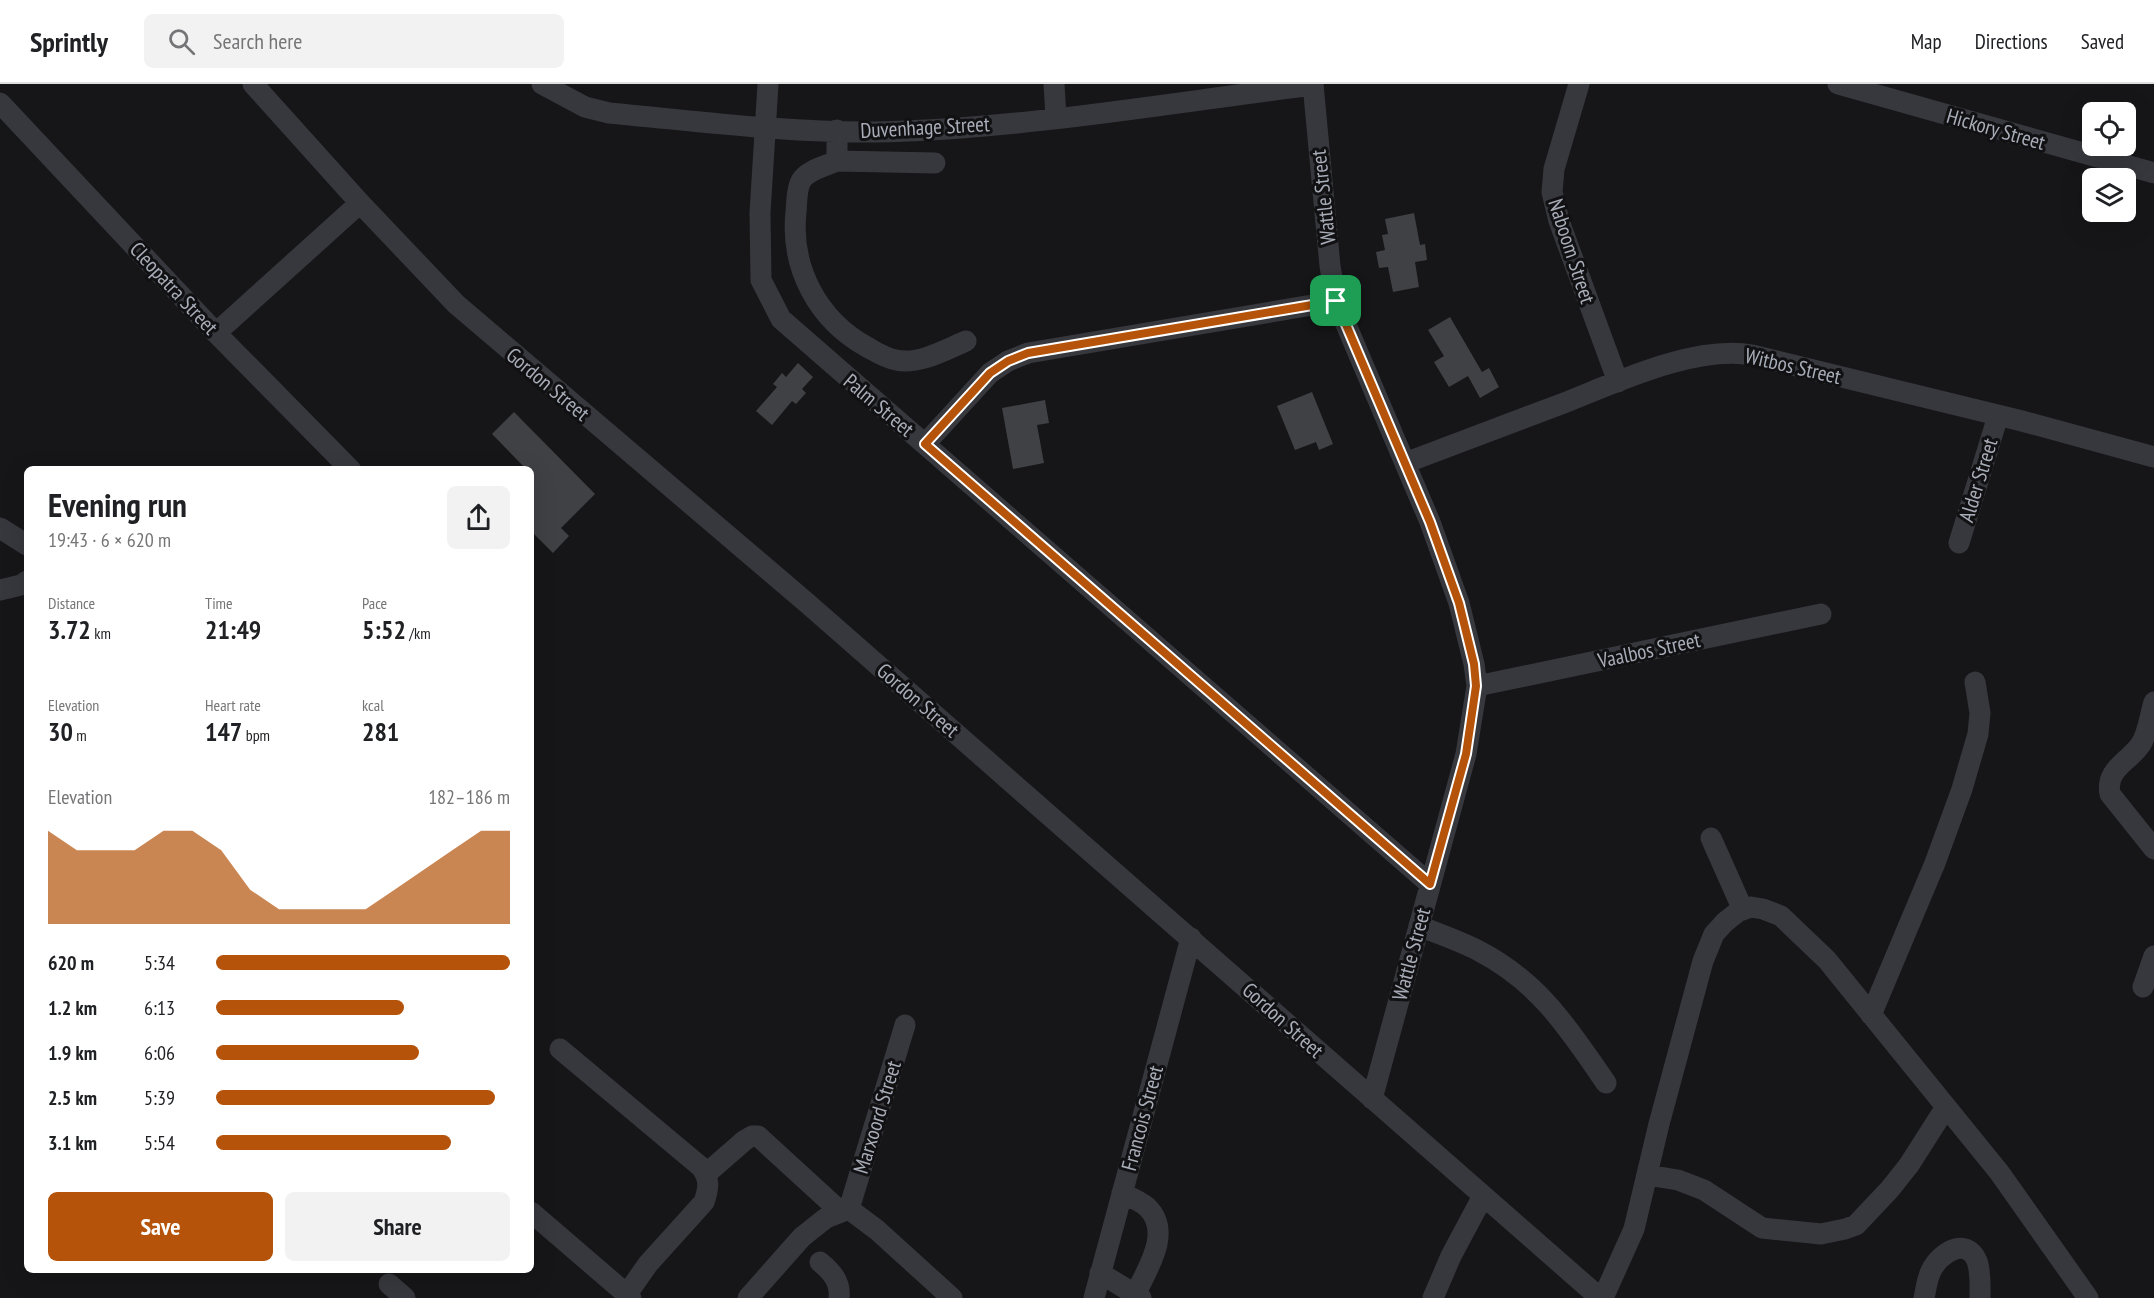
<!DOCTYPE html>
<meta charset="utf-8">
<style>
body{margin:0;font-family:"PT Sans Narrow",sans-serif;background:#f2f2f2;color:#202124;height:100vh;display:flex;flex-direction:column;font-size:22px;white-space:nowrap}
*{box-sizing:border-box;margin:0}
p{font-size:20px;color:#757577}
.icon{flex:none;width:33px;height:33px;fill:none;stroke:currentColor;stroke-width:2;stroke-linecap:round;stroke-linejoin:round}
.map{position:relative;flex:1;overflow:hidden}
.panel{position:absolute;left:24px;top:382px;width:510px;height:807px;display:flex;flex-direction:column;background:#fff;border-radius:9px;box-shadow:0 6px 24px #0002}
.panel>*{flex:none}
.controls{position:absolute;left:2082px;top:18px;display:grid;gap:12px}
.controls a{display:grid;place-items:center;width:54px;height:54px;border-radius:9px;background:#fff;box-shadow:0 6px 24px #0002;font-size:30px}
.pin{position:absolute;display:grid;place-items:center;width:51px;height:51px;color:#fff;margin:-26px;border-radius:12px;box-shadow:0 3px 9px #0006}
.round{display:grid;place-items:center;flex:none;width:63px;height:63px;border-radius:9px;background:#f2f2f2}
.head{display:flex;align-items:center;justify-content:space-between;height:102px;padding:0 24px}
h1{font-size:33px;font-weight:700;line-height:45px}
.stats{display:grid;grid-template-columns:repeat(3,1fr);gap:9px;height:102px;padding:6px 24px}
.stats div{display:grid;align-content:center}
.stats b{font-size:26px;font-weight:700}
.stats small{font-size:16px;font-weight:400}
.stats p{font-size:16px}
.chart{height:168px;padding:12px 24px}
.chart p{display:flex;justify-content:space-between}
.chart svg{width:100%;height:108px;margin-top:6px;fill:#b45309;opacity:.7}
.action{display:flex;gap:12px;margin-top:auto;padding:12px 24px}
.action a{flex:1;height:69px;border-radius:9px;background:#b45309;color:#fff;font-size:24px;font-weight:700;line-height:69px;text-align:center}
.action a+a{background:#f2f2f2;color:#202124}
ul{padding:0 24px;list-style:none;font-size:20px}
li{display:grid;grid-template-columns:96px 72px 1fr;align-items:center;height:45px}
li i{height:15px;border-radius:8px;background:#b45309}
header{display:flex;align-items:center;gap:36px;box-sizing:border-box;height:84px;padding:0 30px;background:#fff;border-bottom:2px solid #e0e0e0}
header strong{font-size:28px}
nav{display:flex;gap:33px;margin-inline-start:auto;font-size:21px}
.search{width:420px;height:54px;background:#f2f2f2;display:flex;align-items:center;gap:15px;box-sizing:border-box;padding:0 21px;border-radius:9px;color:#757577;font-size:22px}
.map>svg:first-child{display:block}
</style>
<header>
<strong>Sprintly</strong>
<div class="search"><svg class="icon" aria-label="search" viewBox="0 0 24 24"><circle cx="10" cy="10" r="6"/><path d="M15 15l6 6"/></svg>Search here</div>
<nav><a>Map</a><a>Directions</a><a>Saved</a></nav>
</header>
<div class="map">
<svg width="2154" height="1214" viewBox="0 0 2154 1214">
<rect width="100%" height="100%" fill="#161618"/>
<!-- building -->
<path fill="#404145" d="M1414 129 1420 161 1425 160 1427 176 1415 178 1419 203 1393 208 1388 183 1379 184 1376 168 1385 166 1382 151 1388 150 1385 135Z
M1450 233 1482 288 1489 284 1499 303 1480 314 1468 292 1449 303 1434 278 1444 272 1428 246Z
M798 279 813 293 802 305 806 309 796 320 792 317 772 341 756 327 777 303 773 300 782 289 786 293Z
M1312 308 1333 360 1319 366 1316 358 1295 366 1277 322Z
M1045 316 1049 339 1037 341 1044 379 1013 385 1002 324Z
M514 328 595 410 561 444 569 452 553 469 531 447V386H527L492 350Z"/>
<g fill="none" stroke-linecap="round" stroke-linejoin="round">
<!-- minor -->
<path stroke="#37383d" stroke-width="21" d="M253 0 360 119 456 220 807 519 1600 1214
M542 0 585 23 609 29C697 37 787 49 876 48 1022 45 1168 19 1313 1
M768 0 760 129 761 196 781 235 1430 800
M1054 0 1056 33
M1313 0 1330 182 1336 217 1430 438 1459 519 1474 580 1477 602 1466 670 1372 1015
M1579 0 1554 85 1552 108 1559 137 1618 298
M1838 0 2154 89
M0 19 216 249 351 386
M837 46V77C826 82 807 86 801 97 796 106 797 119 796 128 790 184 818 236 867 263 876 268 885 274 896 276 919 281 945 266 966 257
M837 77 935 79
M216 249 360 119
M925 360 990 289 1008 277 1028 269 1336 217
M1405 379C1458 359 1511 339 1564 319 1617 298 1695 261 1752 271L2022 337 2154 373
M0 444 27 461
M1959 459 1998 332
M0 506 21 501 27 497
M1477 602 1821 530
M2154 618C2150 631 2148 649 2141 660 2129 678 2105 685 2110 710L2154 765
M1711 754 1743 826
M1419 842C1439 850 1460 857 1479 867 1539 898 1569 945 1606 999
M2143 903 2154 872
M1871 931 1935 779 1962 705 1978 650 1980 629 1975 598
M560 965 701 1083C710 1095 709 1104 704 1118L648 1180 627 1210
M706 1090 745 1056 752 1052H758L841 1128
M1647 1091 1678 1096 1704 1106 1762 1144 1821 1150 1845 1145 1856 1141 1890 1105 1909 1081 1946 1023
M1122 1109C1130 1113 1140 1117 1147 1123 1173 1148 1147 1185 1135 1211
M849 1125 905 941
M849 1125 877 1146 952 1214
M531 1128 631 1214
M820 1178C832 1188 841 1198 839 1214
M1100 1189 1141 1214
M389 1200 405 1214
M748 1214 802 1153 826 1134 849 1125
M1094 1214 1191 854
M1433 1214 1451 1172 1483 1112
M1603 1214 1634 1145 1659 1040 1703 877 1714 850 1725 838 1739 827 1751 823 1763 825 1781 832 1827 876 1999 1088 2088 1214
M1924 1214C1926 1205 1927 1195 1931 1187 1939 1170 1966 1151 1977 1177 1981 1188 1980 1202 1980 1214"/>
</g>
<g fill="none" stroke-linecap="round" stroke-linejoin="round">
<defs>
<path id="route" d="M1336 217 1430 438 1459 519 1474 580 1476 602 1466 670 1430 800 925 360 990 289 1008 277 1028 269Z"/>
</defs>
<!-- route casing -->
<use href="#route" stroke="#fff" stroke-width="12"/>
<!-- route -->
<use href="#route" stroke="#b45309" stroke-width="8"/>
</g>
<g text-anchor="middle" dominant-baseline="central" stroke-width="6" stroke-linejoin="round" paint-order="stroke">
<!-- street labels -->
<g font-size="21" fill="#a8adb8" stroke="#111113">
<text transform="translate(925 43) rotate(-3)">Duvenhage Street</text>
<text transform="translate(1996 45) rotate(16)">Hickory Street</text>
<text transform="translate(1323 113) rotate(-96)">Wattle Street</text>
<text transform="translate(1572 167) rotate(72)">Naboom Street</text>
<text transform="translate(174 204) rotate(47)">Cleopatra Street</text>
<text transform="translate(1793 282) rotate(13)">Witbos Street</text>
<text transform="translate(548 300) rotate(40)">Gordon Street</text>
<text transform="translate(879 321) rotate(40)">Palm Street</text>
<text transform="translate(1978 396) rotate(-73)">Alder Street</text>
<text transform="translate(1649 566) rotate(-12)">Vaalbos Street</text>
<text transform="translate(918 616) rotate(41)">Gordon Street</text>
<text transform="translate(1411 870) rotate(-75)">Wattle Street</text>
<text transform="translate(1283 936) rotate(42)">Gordon Street</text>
<text transform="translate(877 1033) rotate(-73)">Marxoord Street</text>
<text transform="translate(1142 1034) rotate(-75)">Francois Street</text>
</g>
</g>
</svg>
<div class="controls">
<a><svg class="icon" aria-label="locate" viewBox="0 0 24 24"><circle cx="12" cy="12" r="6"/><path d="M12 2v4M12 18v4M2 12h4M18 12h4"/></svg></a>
<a><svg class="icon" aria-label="layers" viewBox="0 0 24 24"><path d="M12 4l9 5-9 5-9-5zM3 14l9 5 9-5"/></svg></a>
</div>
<div class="pin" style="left:1336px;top:217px;background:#1e9e55"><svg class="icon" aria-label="arrive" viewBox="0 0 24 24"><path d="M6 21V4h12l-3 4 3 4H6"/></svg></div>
<section class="panel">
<div class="head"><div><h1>Evening run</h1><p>19:43 · 6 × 620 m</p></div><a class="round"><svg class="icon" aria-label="share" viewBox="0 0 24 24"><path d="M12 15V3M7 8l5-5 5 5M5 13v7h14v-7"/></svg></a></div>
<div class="stats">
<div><p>Distance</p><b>3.72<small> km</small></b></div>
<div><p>Time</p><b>21:49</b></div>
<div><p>Pace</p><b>5:52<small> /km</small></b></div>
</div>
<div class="stats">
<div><p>Elevation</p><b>30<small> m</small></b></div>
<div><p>Heart rate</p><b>147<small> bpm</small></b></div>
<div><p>kcal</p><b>281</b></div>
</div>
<div class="chart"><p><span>Elevation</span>182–186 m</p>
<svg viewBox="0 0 160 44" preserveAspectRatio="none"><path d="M0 44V6L10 14L20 14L30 14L40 6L50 6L60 14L70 30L80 38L90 38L100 38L110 38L120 30L130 22L140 14L150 6L160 6V44z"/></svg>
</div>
<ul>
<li><b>620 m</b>5:34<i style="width:100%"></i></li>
<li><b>1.2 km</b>6:13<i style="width:64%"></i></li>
<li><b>1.9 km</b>6:06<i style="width:69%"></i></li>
<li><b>2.5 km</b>5:39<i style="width:95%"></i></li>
<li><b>3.1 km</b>5:54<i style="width:80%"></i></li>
</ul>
<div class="action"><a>Save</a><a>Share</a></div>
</section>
</div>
